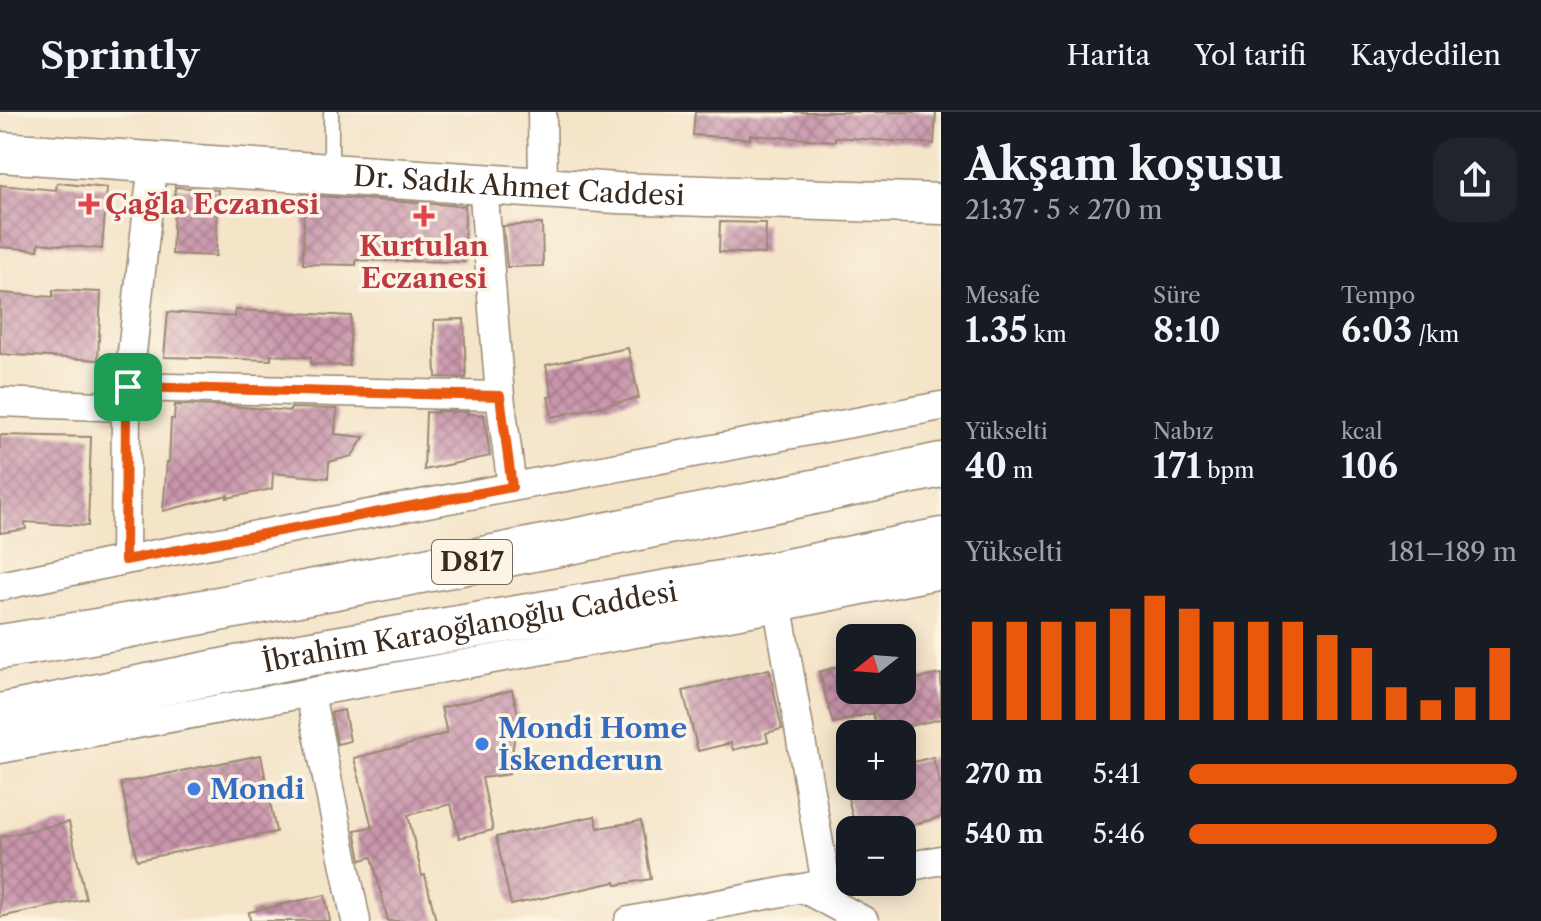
<!DOCTYPE html>
<html lang="tr">
<meta charset="utf-8">
<style>
body{margin:0;font-family:"Libre Caslon Text",serif;background:#20242c;color:#f1f3f6;height:100vh;display:flex;flex-direction:column;font-size:30px;white-space:nowrap}
*{box-sizing:border-box;margin:0}
p{font-size:26px;color:#9ea1a6}
.icon{flex:none;width:44px;height:44px;fill:none;stroke:currentColor;stroke-width:2;stroke-linecap:round;stroke-linejoin:round}
.map{position:relative;flex:1;overflow:hidden}
.details{display:flex;flex-direction:column;background:#171b24;width:600px}
.details>*{flex:none}
.needle{width:52px;rotate:253deg}
.controls{position:absolute;left:836px;top:512px;display:grid;gap:16px}
.controls a{display:grid;place-items:center;width:80px;height:80px;border-radius:16px;background:#171b24;box-shadow:0 4px 20px #0003;font-size:40px}
.pin{position:absolute;display:grid;place-items:center;width:68px;height:68px;color:#fff;margin:-34px;border-radius:16px;box-shadow:0 4px 12px #0006}
.round{display:grid;place-items:center;flex:none;width:84px;height:84px;border-radius:24px;background:#20242c}
.overview{display:flex;align-items:center;justify-content:space-between;height:136px;padding:0 24px}
h1{font-size:44px;font-weight:700;line-height:60px}
.figures{display:grid;grid-template-columns:repeat(3,1fr);gap:12px;height:136px;padding:8px 24px}
.figures div{display:grid;align-content:center}
.figures b{font-size:34px;font-weight:700}
.figures small{font-size:22px;font-weight:400}
.figures p{font-size:22px}
.chart{height:224px;padding:16px 24px}
.chart p{display:flex;justify-content:space-between}
.chart svg{width:100%;height:144px;margin-top:8px;stroke:#ea580c;stroke-width:6}
ul{padding:0 24px;list-style:none;font-size:26px}
li{display:grid;grid-template-columns:128px 96px 1fr;align-items:center;height:60px}
li i{height:20px;border-radius:10px;background:#ea580c}
header{display:flex;align-items:center;gap:48px;box-sizing:border-box;height:112px;padding:0 40px;background:#171b24;border-bottom:2px solid #363941}
header strong{font-size:38px}
nav{display:flex;gap:44px;margin-inline-start:auto;font-size:28px}
main{display:flex;flex:1;min-height:0}
.map>svg:first-child{display:block}
</style>
<header>
<strong>Sprintly</strong>
<nav><a>Harita</a><a>Yol tarifi</a><a>Kaydedilen</a></nav>
</header>
<main>
<div class="map">
<svg width="941" height="809" viewBox="0 0 941 809">
<defs>
<pattern id="building-cross-hatch" width="8" height="8" patternUnits="userSpaceOnUse" patternTransform="scale(2)"><rect width="8" height="8" fill="#c995ac"/><path d="M0 0l8 8M0 8l8-8" fill="none" stroke="#a47a8b"/></pattern>
</defs>
<rect width="100%" height="100%" fill="#fcf5e5"/>
<filter id="ink" filterUnits="userSpaceOnUse"><feTurbulence type="fractalNoise" baseFrequency=".0125" numOctaves="2"/><feDisplacementMap in="SourceGraphic" scale="16" xChannelSelector="R" yChannelSelector="G"/><feConvolveMatrix kernelMatrix="1 2 1 2 8 2 1 2 1" color-interpolation-filters="sRGB"/></filter>
<filter id="wash" filterUnits="userSpaceOnUse"><feTurbulence type="fractalNoise" baseFrequency=".006" numOctaves="4" result="noise"/><feDisplacementMap in="SourceGraphic" scale="32" xChannelSelector="R" yChannelSelector="G"/><feGaussianBlur stdDeviation="1.8" result="paint"/><feColorMatrix in="noise" values="0 0 0 0 0 0 0 0 0 0 0 0 0 0 0 0 0 1.4 0 .05"/><feComposite in="paint" operator="in"/></filter>
<g filter="url(#wash)">
<rect width="100%" height="100%" fill="#f4e4c8"/>
<g id="blocks">
<!-- building -->
<path fill="url(#building-cross-hatch)" d="M695 0H936L934 32 835 25V29L750 23V27L693 23Z
M57 71 107 76 102 137 39 131 38 138 0 135V73L56 78Z
M175 75 218 78 216 144 172 142Z
M304 83 465 94 464 150 356 148V153L303 152Z
M720 110 766 111 765 142 719 140Z
M542 112 543 154 507 155 503 114Z
M53 178 101 180 98 248 0 242V181L53 185Z
M235 198 351 204 349 254 311 252V245L271 243V248L164 245 168 200 235 205Z
M464 207 466 266 436 265 434 208Z
M628 236 639 286 552 305 548 285 552 284 546 253Z
M175 293 230 294 290 299 291 296 337 297 335 322 364 325 352 344 329 350 328 366 273 361 272 377 227 386 228 383 163 399 167 350H169L171 307H174Z
M437 299 467 300V302L484 303 490 344 424 358 426 300 437 301Z
M0 323 91 325 88 414 25 410 26 417 0 421Z
M847 552 850 565V578H902V570L941 562V607L877 621 873 601 833 611 819 560Z
M769 557 782 617 766 621 768 629 733 638 731 631 698 639 683 579Z
M512 578 518 602 509 662 482 666 493 718 459 726 451 692 408 703 422 764 425 763 436 809H388L372 745 361 748 355 718 372 715 354 646 398 635V636L447 621 441 596Z
M344 598 350 629 337 632 331 601Z
M261 643 276 720 137 748 121 671Z
M933 645 941 676V705L893 718H856L845 674H902V653Z
M595 704 598 716 641 709 651 767 616 773 615 770 511 793 496 725Z
M69 710 86 787 0 805V725Z
M325 783 330 809H250L249 800Z"/>
</g>
</g>
<g filter="url(#ink)">
<use href="#blocks" fill-opacity="0" stroke="#988773" stroke-width="2"/>
<g fill="none" stroke-linecap="round" stroke-linejoin="round">
<defs>
<path id="lane" d="M331 58V0"/>
<path id="street" d="M542 0 543 76
M483 72 500 284 512 375
M128 275 500 284
M0 290 126 295
M125 448 126 295 153 50
M0 474 125 448 941 294
M778 495 826 772
M310 582 356 809
M0 637 778 495 941 462
M902 756 941 748
M803 776 864 809
M629 809 850 767"/>
<g id="secondary">
<path id="s1" d="M0 40 617 81 941 92"/>
</g>
<g id="highway">
<path d="M0 535C118 517 235 494 352 472 549 435 745 395 941 353"/>
<path id="s2" d="M0 604 301 543 768 463 941 428"/>
</g>
</defs>
<!-- lane casing -->
<use href="#lane" stroke="#988773" stroke-width="17"/>
<!-- street casing -->
<use href="#street" stroke="#988773" stroke-width="31"/>
<!-- secondary casing -->
<use href="#secondary" stroke="#988773" stroke-width="43"/>
<!-- highway casing -->
<use href="#highway" stroke="#988773" stroke-width="47"/>
<!-- lane -->
<use href="#lane" stroke="#fff" stroke-width="14"/>
<!-- street -->
<use href="#street" stroke="#fff" stroke-width="28"/>
<!-- secondary -->
<use href="#secondary" stroke="#fff" stroke-width="40"/>
<!-- highway -->
<use href="#highway" stroke="#fff" stroke-width="44"/>
</g>
</g>
<g fill="none" stroke-linecap="round" stroke-linejoin="round" filter="url(#ink)">
<defs>
<path id="route" d="M128 275 500 284 512 375 125 448 126 295Z"/>
</defs>
<!-- route casing -->
<use href="#route" stroke="#fff" stroke-width="16"/>
<!-- route -->
<use href="#route" stroke="#ea580c" stroke-width="10"/>
</g>
<!-- markers -->
<g fill="#e0444e" stroke="#fcf5e5" stroke-width="3">
<path d="M85 80h8v8h8v8h-8v8h-8v-8h-8v-8h8z"/>
<path d="M420 92h8v8h8v8h-8v8h-8v-8h-8v-8h8z"/>
</g>
<g fill="#3f7fe0" stroke="#fcf5e5" stroke-width="3">
<circle cx="482" cy="632" r="8"/>
<circle cx="194" cy="677" r="8"/>
</g>
<g text-anchor="middle" dominant-baseline="central" stroke-width="7" stroke-linejoin="round" paint-order="stroke">
<!-- shield labels -->
<rect fill="#fcf5e5" stroke="#75675a" stroke-width="2" x="432" y="428" width="80" height="44" rx="6"/>
<g font-size="26" font-weight="bold" fill="#3b2a1e">
<text x="472" y="450">D817</text>
</g>
<!-- street labels -->
<g font-size="28" fill="#3b2a1e" stroke="#fcf5e5">
<text stroke="none"><textPath href="#s1" startOffset="520">Dr. Sadık Ahmet Caddesi</textPath></text>
<text stroke="none"><textPath href="#s2" startOffset="478">İbrahim Karaoğlanoğlu Caddesi</textPath></text>
</g>
<!-- health labels -->
<g font-size="28" font-weight="bold" fill="#be3a42" stroke="#fcf5e5" text-anchor="start">
<text x="105" y="92">Çağla Eczanesi</text>
<text x="424" y="134" text-anchor="middle">Kurtulan<tspan x="424" dy="32">Eczanesi</tspan></text>
</g>
<!-- shop labels -->
<g font-size="28" font-weight="bold" fill="#366cbe" stroke="#fcf5e5" text-anchor="start">
<text x="498" y="616">Mondi Home<tspan x="498" dy="32">İskenderun</tspan></text>
<text x="210" y="677">Mondi</text>
</g>
</g>
</svg>
<div class="controls">
<a><svg class="needle" viewBox="-14 -14 28 28"><path d="M0-13l5 13h-10z" fill="#e53935"/><path d="M0 13l5-13h-10z" fill="#9ea1a6"/></svg></a>
<a>+</a>
<a>−</a>
</div>
<div class="pin" style="left:128px;top:275px;background:#1e9e55"><svg class="icon" aria-label="arrive" viewBox="0 0 24 24"><path d="M6 21V4h12l-3 4 3 4H6"/></svg></div>
</div>
<section class="details">
<div class="overview"><div><h1>Akşam koşusu</h1><p>21:37 · 5 × 270 m</p></div><a class="round"><svg class="icon" aria-label="share" viewBox="0 0 24 24"><path d="M12 15V3M7 8l5-5 5 5M5 13v7h14v-7"/></svg></a></div>
<div class="figures">
<div><p>Mesafe</p><b>1.35<small> km</small></b></div>
<div><p>Süre</p><b>8:10</b></div>
<div><p>Tempo</p><b>6:03<small> /km</small></b></div>
</div>
<div class="figures">
<div><p>Yükselti</p><b>40<small> m</small></b></div>
<div><p>Nabız</p><b>171<small> bpm</small></b></div>
<div><p>kcal</p><b>106</b></div>
</div>
<div class="chart"><p><span>Yükselti</span>181–189 m</p>
<svg viewBox="0 0 160 44" preserveAspectRatio="none"><path d="M5 44V14M15 44V14M25 44V14M35 44V14M45 44V10M55 44V6M65 44V10M75 44V14M85 44V14M95 44V14M105 44V18M115 44V22M125 44V34M135 44V38M145 44V34M155 44V22"/></svg>
</div>
<ul>
<li><b>270 m</b>5:41<i style="width:100%"></i></li>
<li><b>540 m</b>5:46<i style="width:94%"></i></li>
</ul>
</section>
</main>
